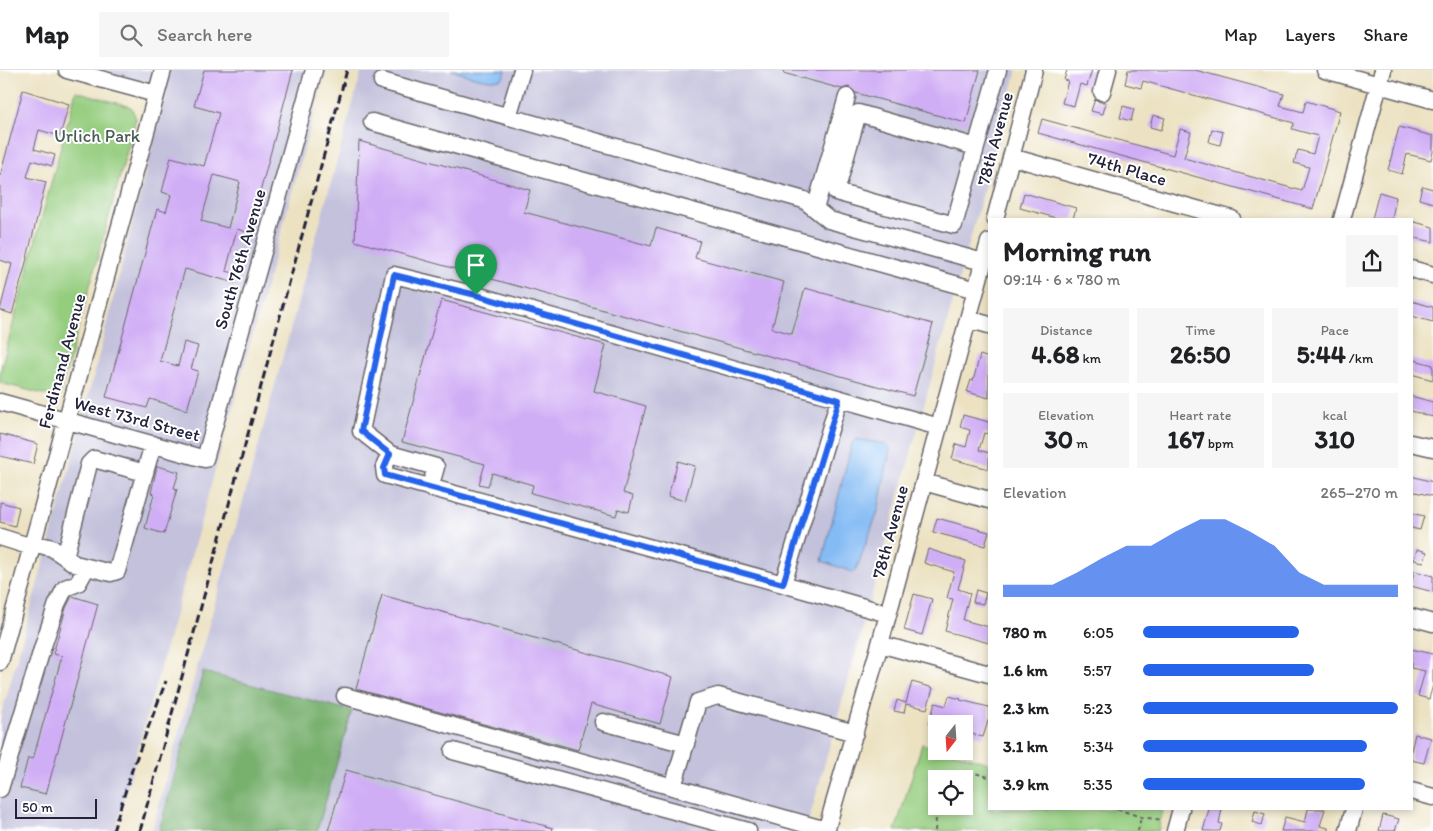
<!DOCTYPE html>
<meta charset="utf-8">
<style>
body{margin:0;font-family:Itim,sans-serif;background:#f6f6f6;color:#202124;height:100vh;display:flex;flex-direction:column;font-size:19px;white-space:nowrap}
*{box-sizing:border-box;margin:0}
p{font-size:16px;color:#757577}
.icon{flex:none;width:28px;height:28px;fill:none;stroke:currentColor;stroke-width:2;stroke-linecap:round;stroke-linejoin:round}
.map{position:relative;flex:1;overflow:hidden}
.sheet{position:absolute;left:988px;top:148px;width:425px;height:592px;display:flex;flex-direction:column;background:#fff;border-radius:0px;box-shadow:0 2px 8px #0003}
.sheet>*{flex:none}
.needle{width:32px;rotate:197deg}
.tools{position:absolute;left:928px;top:645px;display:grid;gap:10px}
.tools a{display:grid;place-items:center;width:45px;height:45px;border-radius:0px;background:#fff;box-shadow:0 2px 8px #0003;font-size:25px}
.scale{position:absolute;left:15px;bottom:12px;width:82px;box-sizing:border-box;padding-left:5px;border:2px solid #22223b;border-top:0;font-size:14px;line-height:18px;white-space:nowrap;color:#22223b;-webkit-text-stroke:4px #fff;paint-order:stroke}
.pin{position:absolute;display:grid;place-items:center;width:42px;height:42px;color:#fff;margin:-51px -21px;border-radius:50% 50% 50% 0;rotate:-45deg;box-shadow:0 0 5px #0007}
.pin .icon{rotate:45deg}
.round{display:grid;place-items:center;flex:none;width:52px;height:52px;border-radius:0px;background:#f6f6f6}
.summary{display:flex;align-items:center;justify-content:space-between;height:85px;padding:0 15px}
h1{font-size:28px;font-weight:700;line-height:38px}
.stats{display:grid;grid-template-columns:repeat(3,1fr);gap:8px;height:85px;padding:5px 15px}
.stats div{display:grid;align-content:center;border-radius:0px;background:#f6f6f6;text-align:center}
.stats b{font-size:25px;font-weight:700}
.stats small{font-size:14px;font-weight:400}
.stats p{font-size:14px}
.chart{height:140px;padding:10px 15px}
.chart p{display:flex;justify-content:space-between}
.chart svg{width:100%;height:90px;margin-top:5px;fill:#2563eb;opacity:.7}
ul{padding:0 15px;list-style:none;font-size:16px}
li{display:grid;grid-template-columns:80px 60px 1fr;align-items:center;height:38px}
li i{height:12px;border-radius:6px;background:#2563eb}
header{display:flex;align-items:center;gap:30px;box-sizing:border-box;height:70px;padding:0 25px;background:#fff;border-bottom:1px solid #e0e0e0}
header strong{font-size:24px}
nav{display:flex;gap:28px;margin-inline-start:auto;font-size:18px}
.search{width:350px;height:45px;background:#f6f6f6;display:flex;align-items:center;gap:12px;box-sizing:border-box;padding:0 18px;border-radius:0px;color:#757577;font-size:19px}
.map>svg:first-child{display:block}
</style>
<header>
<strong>Map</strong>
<div class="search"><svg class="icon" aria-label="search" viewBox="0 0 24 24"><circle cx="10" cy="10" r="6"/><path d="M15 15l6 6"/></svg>Search here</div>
<nav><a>Map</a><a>Layers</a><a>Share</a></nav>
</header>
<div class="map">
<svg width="1433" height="761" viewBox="0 0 1433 761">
<rect width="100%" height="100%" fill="#fff"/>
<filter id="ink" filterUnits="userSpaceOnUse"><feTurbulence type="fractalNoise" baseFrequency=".02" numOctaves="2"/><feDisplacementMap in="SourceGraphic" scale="10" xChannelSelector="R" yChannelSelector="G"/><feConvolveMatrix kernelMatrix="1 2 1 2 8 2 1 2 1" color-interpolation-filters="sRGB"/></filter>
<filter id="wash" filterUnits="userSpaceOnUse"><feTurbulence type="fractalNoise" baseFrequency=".0096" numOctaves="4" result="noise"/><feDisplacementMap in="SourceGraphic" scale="20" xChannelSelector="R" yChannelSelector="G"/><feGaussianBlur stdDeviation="1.12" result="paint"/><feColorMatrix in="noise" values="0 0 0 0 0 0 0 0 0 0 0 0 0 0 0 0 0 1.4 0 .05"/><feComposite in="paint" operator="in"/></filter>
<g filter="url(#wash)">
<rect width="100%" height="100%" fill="#ece2c2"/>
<!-- industrial -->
<path fill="#c3c1db" d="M95 0H326L115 761H0V650L77 371 166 21Z
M362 0H1017L806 761H152Z"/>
<!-- green -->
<path fill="#95cd7f" stroke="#5c785d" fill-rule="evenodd" d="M76 21 131 37 136 48 59 328 0 313V302Z
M922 674 936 678V681H948L989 693V739H1155L1163 741 1158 761H895ZM936 709H964V736H936Z"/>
<!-- forest -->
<path fill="#78b06e" stroke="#4d6954" d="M203 602 352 641 317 761H159Z"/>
<!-- water -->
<path fill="#84bbf4" stroke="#536e98" d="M451 0H506L503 8C488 14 465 4 451 0Z
M857 369 885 374 890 379 878 441 858 495 854 502H852L822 491 852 373Z"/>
<g id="blocks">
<!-- building -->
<path fill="#d0aef5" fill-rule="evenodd" d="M204 0H293L249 163 237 159 226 201 238 204 235 213 185 199 160 291 178 296 184 272 198 276 191 299 198 301 187 340 150 329 147 338 106 327 157 139 166 142 171 125 162 122 171 87 204 96 219 43 194 36ZM214 105 240 112 228 158 201 151Z
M784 0H980L966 53 856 23 849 17 842 19 783 3Z
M1067 0H1092L1087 16 1080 14 1074 36 1062 33 1068 11 1064 10Z
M1128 0H1195L1284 24 1280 36 1303 42 1306 31 1340 41 1313 139 1038 63 1042 49 1173 85 1180 59 1191 62 1184 88 1302 121 1309 97 1294 93 1298 80 1313 84 1318 66 1292 59 1294 53 1143 11 1141 18 1125 14Z
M23 20 69 34 60 66 39 60 34 79 55 85 52 96 32 90 27 107 46 112 24 200 12 244 0 240 12 194 0 190V106Z
M1095 29 1100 32H1106L1103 44 1091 41Z
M1123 36 1134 39 1131 51 1120 48Z
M1153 45 1165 48 1161 60 1150 57Z
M1399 57 1433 66V82L1431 90 1407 84 1402 104 1388 100Z
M1212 59 1223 62 1220 75 1209 72Z
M359 71 530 120 524 142 651 176 656 158 700 171 695 188 784 212 772 258 792 264 805 218 933 254 913 326 355 171Z
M1422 116 1433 119V133L1419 129Z
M1379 122 1396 127 1392 149H1372Z
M1024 123 1076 138 1073 149H1060L1020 138Z
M1411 151 1433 157V172L1411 167Z
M441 230 606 275 594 321 646 336 623 423 633 426 629 442 618 439 616 446 531 423 533 415 492 403 488 416 479 414 485 394 402 372Z
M1411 231 1433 237V252L1411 246Z
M980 285 989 288V328L967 322 971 310 973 311Z
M1411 289 1433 295V310L1411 304Z
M1411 326 1433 332V347L1411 341Z
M963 345 989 352V364L984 363 979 380 989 383V399L952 389 956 374 966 377 970 360 960 357Z
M0 364 38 374 33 394 0 386Z
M678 391 695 396 685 431 668 426Z
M157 396 179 402 174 418 177 419 164 464 145 458 154 424 151 423Z
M1411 406 1433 412V426L1411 421Z
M0 432 19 437 15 456 0 452Z
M1411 443 1424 446 1420 460 1411 458Z
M937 448 989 462 985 476 933 462Z
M928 479 966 491 958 519 970 523 963 550 989 557V573L945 561 953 529 947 528 954 502 924 493Z
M1417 479 1427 482 1424 492 1414 490Z
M1414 501 1433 506V522L1411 516Z
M976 520 986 523 983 534 973 532Z
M914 524 932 529 922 565 904 560Z
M382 525 673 607 660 654 591 634 578 680 356 619Z
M72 526 98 534 46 724 20 718 28 688 33 689 62 586 53 584 66 538Z
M1411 579 1433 584V615L1429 629 1418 626 1425 601 1411 598Z
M912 612 933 618 927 639 906 634 904 643 894 641 897 630 906 633Z
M949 626 961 629 960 630 989 637V648L983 667 964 662V654H929L935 633 946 636Z
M1415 664 1431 668 1424 693 1411 690V681Z
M346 700 553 758 552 761H328Z
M1209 739H1222L1219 753 1222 754 1220 761H1203Z
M1308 739H1325L1320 756 1328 758V761H1281L1285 747 1305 752Z
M1255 741 1265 744 1262 755 1252 752Z
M1383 745 1399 749 1395 761H1379Z"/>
</g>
</g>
<g filter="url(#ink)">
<use href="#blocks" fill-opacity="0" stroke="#69656a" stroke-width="1"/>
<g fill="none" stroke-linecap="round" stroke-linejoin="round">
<defs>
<path id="minor" d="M67 0 156 24
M1325 0 1433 30
M382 11 804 130 829 150 983 192
M1102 22 1108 0
M508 47 522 0
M372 52 976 220
M976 77 858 43 836 122 954 155 998 0
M1011 87 1232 149
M815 139 847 27
M995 149 1034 0
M1342 149 1383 0
M1411 199 1433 205
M968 249 989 255
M839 330 783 514 888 544
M0 332 205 389 314 0
M1411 373 1433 378
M390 384 361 361 394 205 476 225 939 357
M924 412 989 430
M430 418 436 397 390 384 384 397 385 405 783 514
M0 467 32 477
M33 473 52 478 75 494 111 503 117 501 153 374
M65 487 89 394 94 389 145 403
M1411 547 1433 553
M880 574 989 604
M0 592 163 0
M345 626 673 717 698 632 718 626 855 663
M603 652 686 674
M453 681 748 761
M673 717 826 760
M0 719 43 576 57 534 65 518 78 513 87 497
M1411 721 1433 727
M826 761 880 574 989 172
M1175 761 1181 739
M1348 761 1354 739"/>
</defs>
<!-- minor casing -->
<use href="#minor" stroke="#69656a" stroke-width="19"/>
<!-- path -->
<path stroke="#69656a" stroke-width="2" stroke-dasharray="4 4" stroke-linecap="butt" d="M946 709C963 698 971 702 989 707
M1117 739 1141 747 1163 750
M935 761 937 736
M1138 761 1141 747"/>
<!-- minor -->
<use href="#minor" stroke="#fff" stroke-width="16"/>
<!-- rail -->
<path stroke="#22223b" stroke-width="3" stroke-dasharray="8 4" stroke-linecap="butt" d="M113 761 132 700 166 611
M140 761 347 0"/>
</g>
</g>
<g fill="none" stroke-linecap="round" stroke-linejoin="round" filter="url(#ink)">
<defs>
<path id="route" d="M394 205 476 225 839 330 783 514 385 405 384 398 390 384 361 361Z"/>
</defs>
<!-- route casing -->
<use href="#route" stroke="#fff" stroke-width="10"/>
<!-- route -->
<use href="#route" stroke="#2563eb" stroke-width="6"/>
</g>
<g text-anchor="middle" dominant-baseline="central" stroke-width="4" stroke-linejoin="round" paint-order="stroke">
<!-- park labels -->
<g font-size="18" fill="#4a5e53" stroke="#fff">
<text x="97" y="66">Urlich Park</text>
</g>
<!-- street labels -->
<g font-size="18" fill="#22223b" stroke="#fff">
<text transform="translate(995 69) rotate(-75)">78th Avenue</text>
<text transform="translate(1127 99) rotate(16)">74th Place</text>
<text transform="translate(240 189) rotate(-74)">South 76th Avenue</text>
<text transform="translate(62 291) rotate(-75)">Ferdinand Avenue</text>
<text transform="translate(137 349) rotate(15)">West 73rd Street</text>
<text transform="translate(890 462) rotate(-75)">78th Avenue</text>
</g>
</g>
</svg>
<div class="tools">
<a><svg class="needle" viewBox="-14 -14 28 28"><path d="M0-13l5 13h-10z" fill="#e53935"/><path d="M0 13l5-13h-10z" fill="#757577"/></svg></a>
<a><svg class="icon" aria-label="locate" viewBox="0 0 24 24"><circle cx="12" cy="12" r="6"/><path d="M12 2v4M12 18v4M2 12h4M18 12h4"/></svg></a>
</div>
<div class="scale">50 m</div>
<div class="pin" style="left:476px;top:225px;background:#1e9e55"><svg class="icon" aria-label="arrive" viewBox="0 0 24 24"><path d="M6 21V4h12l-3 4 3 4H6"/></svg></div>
<section class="sheet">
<div class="summary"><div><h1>Morning run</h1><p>09:14 · 6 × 780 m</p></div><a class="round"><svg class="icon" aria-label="share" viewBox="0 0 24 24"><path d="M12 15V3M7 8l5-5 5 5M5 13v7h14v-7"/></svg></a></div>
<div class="stats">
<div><p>Distance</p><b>4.68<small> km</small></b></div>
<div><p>Time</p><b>26:50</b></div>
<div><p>Pace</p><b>5:44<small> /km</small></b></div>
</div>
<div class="stats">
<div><p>Elevation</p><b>30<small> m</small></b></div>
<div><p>Heart rate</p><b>167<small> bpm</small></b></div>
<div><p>kcal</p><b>310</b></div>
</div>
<div class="chart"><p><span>Elevation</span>265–270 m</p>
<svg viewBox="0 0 160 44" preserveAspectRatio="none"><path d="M0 44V38L10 38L20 38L30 32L40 25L50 19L60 19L70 12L80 6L90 6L100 12L110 19L120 32L130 38L140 38L150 38L160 38V44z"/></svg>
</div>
<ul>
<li><b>780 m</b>6:05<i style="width:61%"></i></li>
<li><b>1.6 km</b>5:57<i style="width:67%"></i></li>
<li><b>2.3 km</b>5:23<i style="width:100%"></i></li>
<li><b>3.1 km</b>5:34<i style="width:88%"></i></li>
<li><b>3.9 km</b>5:35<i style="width:87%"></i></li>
</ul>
</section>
</div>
